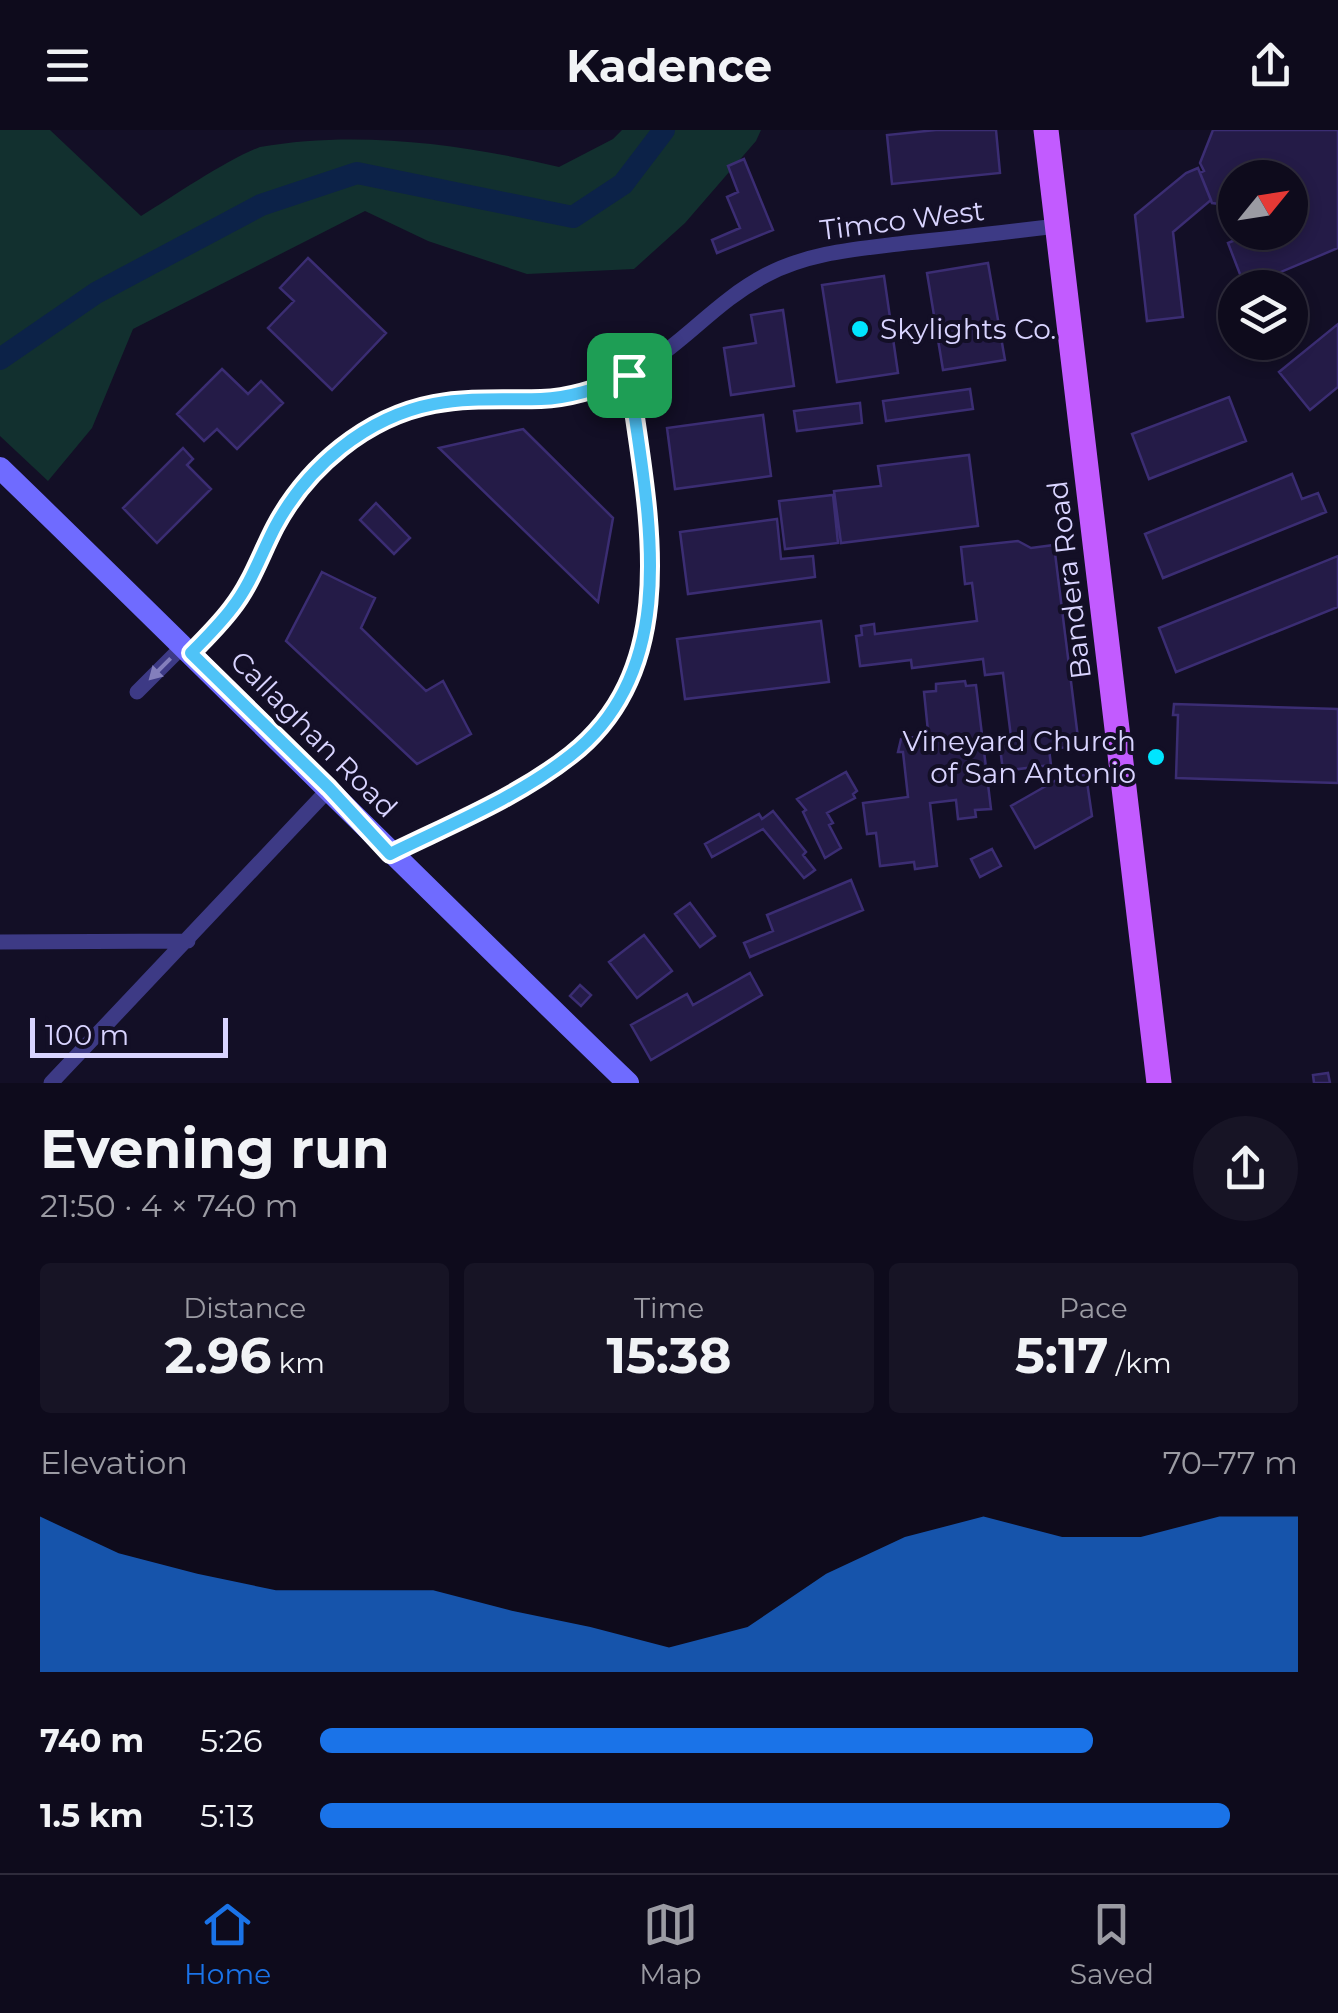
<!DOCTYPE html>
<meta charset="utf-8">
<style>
body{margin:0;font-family:Montserrat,sans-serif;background:#171425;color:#f1f3f6;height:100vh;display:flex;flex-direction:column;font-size:38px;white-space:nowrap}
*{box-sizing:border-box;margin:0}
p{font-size:32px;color:#9b9ba3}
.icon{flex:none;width:55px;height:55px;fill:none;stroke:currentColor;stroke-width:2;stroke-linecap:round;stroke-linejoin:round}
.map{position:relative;height:953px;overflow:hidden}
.side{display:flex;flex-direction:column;background:#0e0b1c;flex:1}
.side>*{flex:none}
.needle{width:65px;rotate:60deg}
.tools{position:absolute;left:1218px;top:30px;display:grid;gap:20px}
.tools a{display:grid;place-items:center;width:90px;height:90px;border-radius:50%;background:#0e0b1c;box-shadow:0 5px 15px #0003,0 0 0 2px #2e2b3b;font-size:50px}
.scale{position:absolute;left:30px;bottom:25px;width:198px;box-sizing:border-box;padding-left:10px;border:5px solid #d9d4ff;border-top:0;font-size:28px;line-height:35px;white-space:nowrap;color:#d9d4ff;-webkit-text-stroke:8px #130f26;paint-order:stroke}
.pin{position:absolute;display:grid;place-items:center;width:85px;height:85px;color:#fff;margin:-42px;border-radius:20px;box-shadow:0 5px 15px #0006}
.round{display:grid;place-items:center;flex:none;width:105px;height:105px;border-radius:52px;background:#171425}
.summary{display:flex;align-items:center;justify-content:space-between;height:170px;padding:0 40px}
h1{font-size:55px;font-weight:700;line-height:75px}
.figures{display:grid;grid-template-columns:repeat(3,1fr);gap:15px;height:170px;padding:10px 40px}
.figures div{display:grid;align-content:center;border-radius:10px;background:#171425;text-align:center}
.figures b{font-size:50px;font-weight:700}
.figures small{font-size:28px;font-weight:400}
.figures p{font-size:28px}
.chart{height:280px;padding:20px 40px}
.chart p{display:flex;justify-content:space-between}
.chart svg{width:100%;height:180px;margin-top:10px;fill:#1a73e8;opacity:.7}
ul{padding:0 40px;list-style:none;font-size:32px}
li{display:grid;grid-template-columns:160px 120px 1fr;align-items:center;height:75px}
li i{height:25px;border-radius:12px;background:#1a73e8}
header{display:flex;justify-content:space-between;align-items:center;height:130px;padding:0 40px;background:#0e0b1c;font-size:45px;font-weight:700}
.tab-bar{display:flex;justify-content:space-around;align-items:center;height:140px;border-top:2px solid #2e2b3b;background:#0e0b1c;font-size:28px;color:#9b9ba3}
.tab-bar a{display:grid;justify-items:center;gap:5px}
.tab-bar .current{color:#1a73e8}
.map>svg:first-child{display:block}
</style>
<header><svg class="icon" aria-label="menu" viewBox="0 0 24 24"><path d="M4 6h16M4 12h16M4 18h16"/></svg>Kadence<svg class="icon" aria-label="share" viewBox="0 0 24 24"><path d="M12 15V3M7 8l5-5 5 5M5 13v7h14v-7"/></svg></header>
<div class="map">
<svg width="1338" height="953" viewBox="0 0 1338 953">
<rect width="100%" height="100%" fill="#130f26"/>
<!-- green -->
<path fill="#12302f" d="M0 0H50L141 86C176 65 224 31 260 17 357 0 463 14 559 37L613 9 622 0H761L756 11 685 93 634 139 527 144 428 111 365 81 133 199 92 298 48 351 0 306Z"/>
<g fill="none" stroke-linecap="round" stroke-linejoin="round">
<!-- river -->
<path stroke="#0c2248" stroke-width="22" d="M0 229 96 163 261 75 357 43 573 87 623 54 664 0"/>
</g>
<!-- building -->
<path fill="#241b47" stroke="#3b2d73" stroke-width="2.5" d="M936 0H996L1000 43 892 54 887 5Z
M1213 0H1338V118L1245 157 1228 113 1240 108 1238 102H1290V48H1235V94L1232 87H1226L1228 75 1212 73 1200 43 1204 41 1200 33Z
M744 29 773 100 717 123 712 110 740 98 727 67 738 62 728 36Z
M1198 38 1211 70 1173 102 1183 187 1147 191 1135 85 1186 43Z
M308 128 386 203 332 260 268 198 294 171 280 158Z
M988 133 1005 230 943 240 927 143Z
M884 146 898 243 837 252 822 155Z
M783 180 794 256 731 265 724 218 756 213 751 185Z
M1338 194V257L1310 280 1279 242Z
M222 239 248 264 261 251 283 273 237 319 217 299 204 311 177 284Z
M970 259 973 279 886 291 883 271Z
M1229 267 1246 311 1149 349 1132 304Z
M860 273 862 293 797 301 794 281Z
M763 285 771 346 675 359 667 298Z
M523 299 613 388 598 472 439 318Z
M183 318 193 329 187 335 211 359 157 413 123 378Z
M969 325 978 396 841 413 834 361 881 356 878 336Z
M1292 344 1302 369 1318 363 1326 382 1163 448 1145 404Z
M833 365 838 413 785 419 779 371Z
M376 373 410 408 394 424 360 390Z
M777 389 781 429 813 426 815 447 688 464 680 402Z
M1018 411 1031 418 1054 415 1079 616 1049 619 1051 635 1003 641 1000 617 1012 615 1003 543 985 545 983 529 912 538 911 530 860 536 856 506 862 505 861 496 874 494 875 504 977 491 972 453 965 454 961 417Z
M1338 426V477L1176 542 1159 498Z
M322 442 375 468 361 498 426 561 443 551 471 604 417 634 286 511Z
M821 491 829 552 685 569 677 509Z
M965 551 966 556 976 555 991 679 975 680 976 687 958 689 956 670 930 673 937 736 915 739 914 732 880 736 876 703 867 704 863 673 908 667 903 622H898L901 609 921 606 922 612 929 611 924 562 936 561V554Z
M1174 574 1338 579V653L1176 648 1178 585H1173Z
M846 642 857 661 853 664 855 668 827 683 833 693 829 695 841 718 825 728 803 682 806 680 797 669Z
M1067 644 1086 645 1092 686 1035 718 1011 676Z
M773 681 806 722 803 725 815 740 804 748 763 699 712 727 705 714 759 684 762 689Z
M992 719 1001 736 980 747 971 729Z
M851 750 863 780 750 827 744 813 773 801 767 785Z
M690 773 715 806 700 817 675 784Z
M644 805 672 841 637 868 609 832Z
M750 843 762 865 651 930 631 895 687 864 693 875Z
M580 855 591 865 581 876 570 866Z
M1328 943 1330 953H1314L1313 945Z"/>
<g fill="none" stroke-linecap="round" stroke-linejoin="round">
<!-- minor -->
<path stroke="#3d3a85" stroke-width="15" d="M191 523C208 505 227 487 240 466 272 415 287 360 336 321 381 286 435 269 491 268 525 267 557 270 589 261 668 239 700 180 766 145 810 122 858 119 906 113 956 108 1007 102 1057 96
M137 562 183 516
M391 724C451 694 518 667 571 625 688 532 645 372 629 245
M0 812 188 811
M51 953 329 659"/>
<!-- secondary -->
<path stroke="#6f6bff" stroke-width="22" d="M0 338C211 542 417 750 628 953"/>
<!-- primary -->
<path stroke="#c25bff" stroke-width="25" d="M1046 0 1159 953"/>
</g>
<!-- one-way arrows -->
<defs><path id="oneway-solid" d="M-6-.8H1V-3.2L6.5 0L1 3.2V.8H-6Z" transform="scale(2.5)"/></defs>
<use fill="#837fbc" href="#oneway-solid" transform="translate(160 539) rotate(135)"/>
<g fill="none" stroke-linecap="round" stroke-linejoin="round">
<defs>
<path id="route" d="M629 245C645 371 688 533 571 625 518 667 451 694 390 724L329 658 191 523C205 509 220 494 232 478 251 454 261 424 275 397 307 337 366 287 434 274 470 267 505 270 541 269 572 268 601 258 629 245Z"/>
</defs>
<!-- route casing -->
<use href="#route" stroke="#fff" stroke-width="20"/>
<!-- route -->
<use href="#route" stroke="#4fc3f7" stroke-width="12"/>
</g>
<!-- markers -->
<g fill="#00e5ff" stroke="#130f26" stroke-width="4">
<circle cx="860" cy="199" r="10"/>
<circle cx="1156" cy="627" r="10"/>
</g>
<g text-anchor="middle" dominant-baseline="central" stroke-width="8" stroke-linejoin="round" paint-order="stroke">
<!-- street labels -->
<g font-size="28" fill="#d9d4ff" stroke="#130f26">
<text transform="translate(902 90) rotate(-7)">Timco West</text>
<text transform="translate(1069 450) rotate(-97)">Bandera Road</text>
<text transform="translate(314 604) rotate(45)">Callaghan Road</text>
</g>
<!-- poi labels -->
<g font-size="28" fill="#d9d4ff" stroke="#130f26" text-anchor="start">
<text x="880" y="199">Skylights Co.</text>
<text x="1136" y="611" text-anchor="end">Vineyard Church<tspan x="1136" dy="32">of San Antonio</tspan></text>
</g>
</g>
</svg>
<div class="tools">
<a><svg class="needle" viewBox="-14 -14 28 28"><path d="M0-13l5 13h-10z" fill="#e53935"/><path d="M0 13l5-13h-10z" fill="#9b9ba3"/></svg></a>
<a><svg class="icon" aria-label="layers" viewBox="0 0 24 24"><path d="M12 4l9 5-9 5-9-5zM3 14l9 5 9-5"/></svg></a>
</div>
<div class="scale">100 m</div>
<div class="pin" style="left:629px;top:245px;background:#1e9e55"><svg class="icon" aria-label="arrive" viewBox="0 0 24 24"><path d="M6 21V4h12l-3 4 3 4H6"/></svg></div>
</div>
<section class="side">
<div class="summary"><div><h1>Evening run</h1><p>21:50 · 4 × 740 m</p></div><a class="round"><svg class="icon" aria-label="share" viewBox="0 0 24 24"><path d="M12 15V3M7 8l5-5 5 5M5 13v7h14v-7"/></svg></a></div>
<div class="figures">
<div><p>Distance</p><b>2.96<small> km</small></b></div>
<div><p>Time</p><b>15:38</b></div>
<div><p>Pace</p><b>5:17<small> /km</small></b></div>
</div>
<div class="chart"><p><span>Elevation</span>70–77 m</p>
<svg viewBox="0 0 160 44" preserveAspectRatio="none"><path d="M0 44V6L10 15L20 20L30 24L40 24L50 24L60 29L70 33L80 38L90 33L100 20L110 11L120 6L130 11L140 11L150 6L160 6V44z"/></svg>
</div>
<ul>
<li><b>740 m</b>5:26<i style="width:79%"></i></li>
<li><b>1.5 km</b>5:13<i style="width:93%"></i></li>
</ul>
</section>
<nav class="tab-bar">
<a class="current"><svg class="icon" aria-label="home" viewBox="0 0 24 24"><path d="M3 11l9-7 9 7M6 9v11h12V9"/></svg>Home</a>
<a><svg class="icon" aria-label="map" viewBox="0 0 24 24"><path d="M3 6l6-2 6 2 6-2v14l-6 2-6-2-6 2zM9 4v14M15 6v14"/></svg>Map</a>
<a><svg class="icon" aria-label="saved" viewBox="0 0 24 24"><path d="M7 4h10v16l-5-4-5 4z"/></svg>Saved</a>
</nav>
